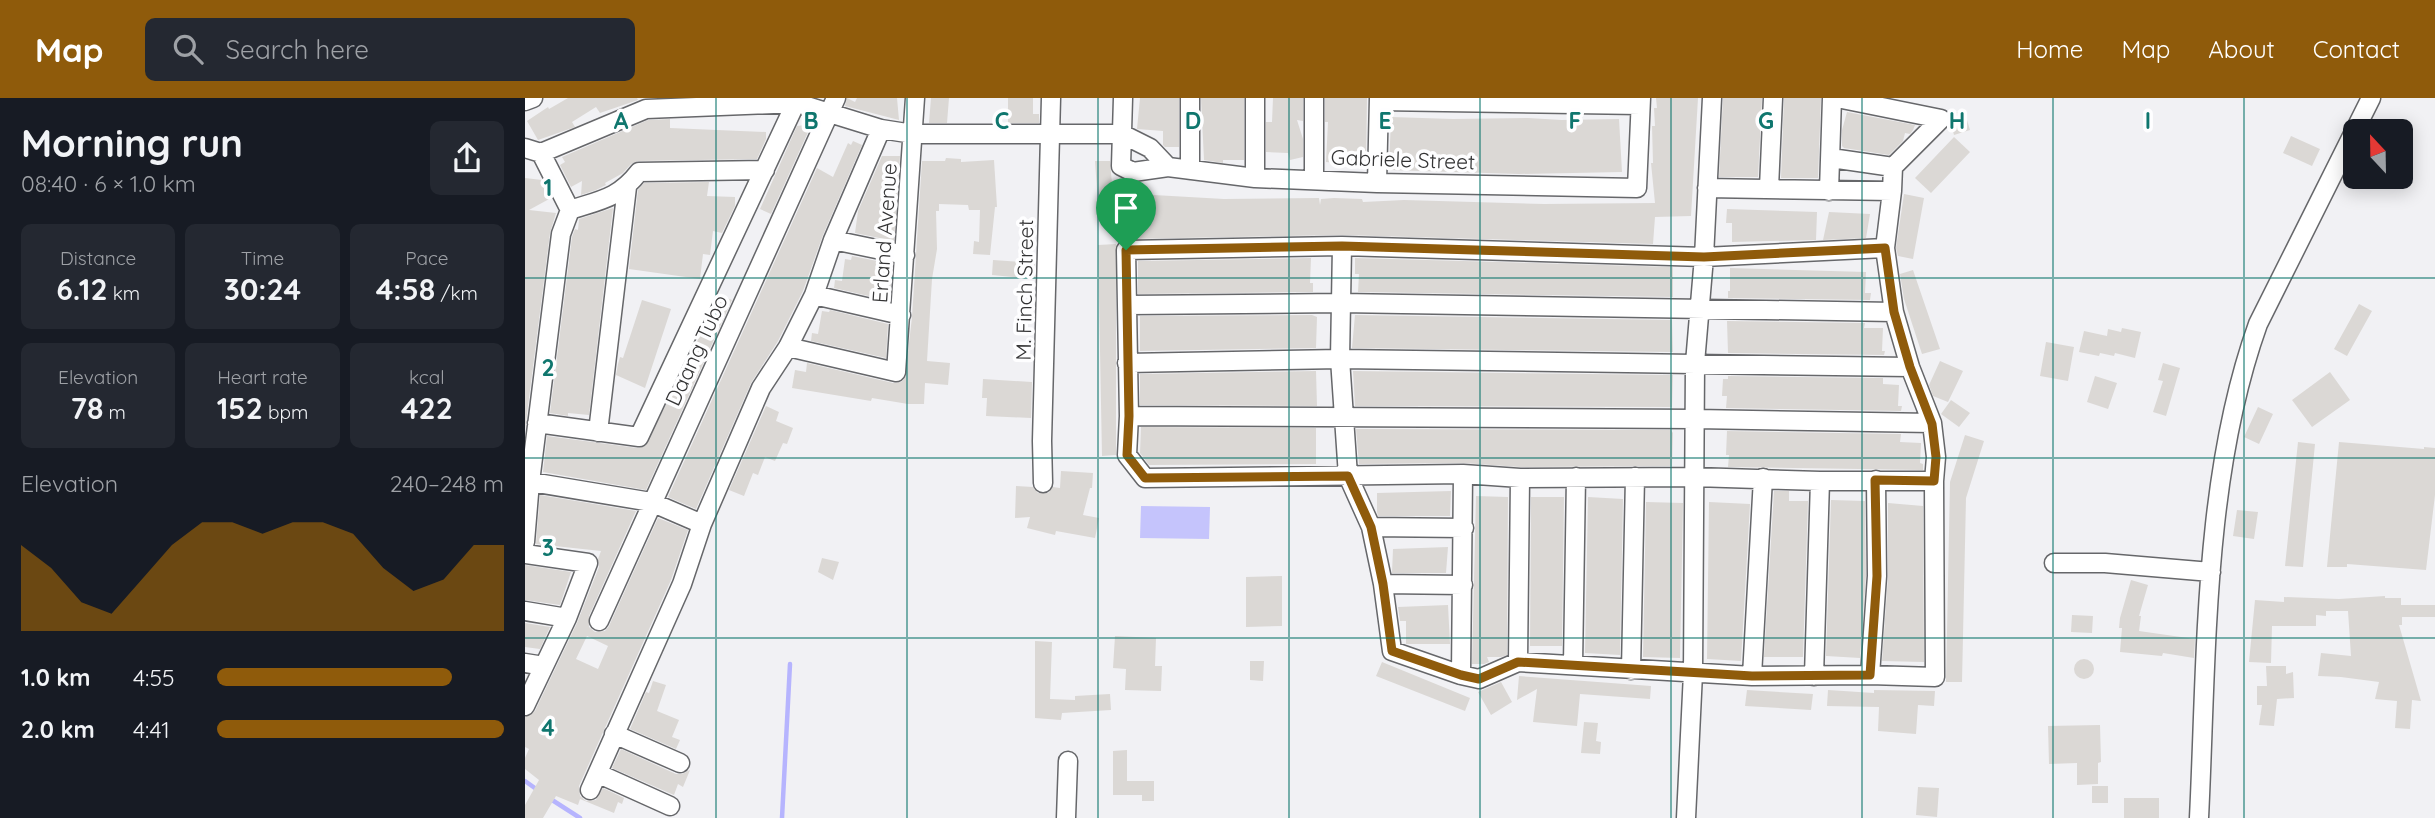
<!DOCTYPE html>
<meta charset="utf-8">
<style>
body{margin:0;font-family:Quicksand,sans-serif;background:#242831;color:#f1f3f6;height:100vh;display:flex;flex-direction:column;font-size:26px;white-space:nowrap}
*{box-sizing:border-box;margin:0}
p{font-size:23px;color:#9ea1a6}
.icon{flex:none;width:38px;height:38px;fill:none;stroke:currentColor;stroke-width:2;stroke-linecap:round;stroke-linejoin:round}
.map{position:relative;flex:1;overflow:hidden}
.details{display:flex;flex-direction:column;background:#171b24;width:525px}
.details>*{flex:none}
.needle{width:46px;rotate:338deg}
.controls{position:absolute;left:1818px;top:21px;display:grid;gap:14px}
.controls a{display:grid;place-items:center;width:70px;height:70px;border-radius:10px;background:#171b24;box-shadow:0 4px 18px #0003;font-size:35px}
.pin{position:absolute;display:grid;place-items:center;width:60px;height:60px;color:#fff;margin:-72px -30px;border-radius:50% 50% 50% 0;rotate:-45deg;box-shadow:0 0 7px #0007}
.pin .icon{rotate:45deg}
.round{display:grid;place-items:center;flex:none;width:74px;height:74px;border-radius:10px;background:#242831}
.headline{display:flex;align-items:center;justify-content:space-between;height:119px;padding:0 21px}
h1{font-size:38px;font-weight:800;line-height:52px}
.stats{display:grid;grid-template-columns:repeat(3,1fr);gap:10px;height:119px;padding:7px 21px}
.stats div{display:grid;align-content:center;border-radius:10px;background:#242831;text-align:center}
.stats b{font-size:30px;font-weight:800}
.stats small{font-size:19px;font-weight:400}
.stats p{font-size:19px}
.chart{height:196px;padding:14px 21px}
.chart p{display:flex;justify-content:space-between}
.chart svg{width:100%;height:126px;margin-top:7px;fill:#8f5b0b;opacity:.7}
ul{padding:0 21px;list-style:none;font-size:23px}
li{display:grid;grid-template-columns:112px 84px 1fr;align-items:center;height:52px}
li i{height:18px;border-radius:9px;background:#8f5b0b}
header{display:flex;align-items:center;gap:42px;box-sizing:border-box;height:98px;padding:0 35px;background:#8f5b0b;color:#fff}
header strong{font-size:33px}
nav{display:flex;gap:38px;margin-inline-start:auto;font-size:24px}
.search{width:490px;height:63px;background:#242831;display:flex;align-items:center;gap:18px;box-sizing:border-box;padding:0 24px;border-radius:10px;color:#9ea1a6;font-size:26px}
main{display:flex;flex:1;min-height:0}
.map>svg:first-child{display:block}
</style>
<header>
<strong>Map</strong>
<div class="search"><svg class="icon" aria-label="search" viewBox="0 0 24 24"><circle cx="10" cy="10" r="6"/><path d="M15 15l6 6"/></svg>Search here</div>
<nav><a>Home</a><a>Map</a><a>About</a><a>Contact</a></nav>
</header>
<main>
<section class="details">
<div class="headline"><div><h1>Morning run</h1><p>08:40 · 6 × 1.0 km</p></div><a class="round"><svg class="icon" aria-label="share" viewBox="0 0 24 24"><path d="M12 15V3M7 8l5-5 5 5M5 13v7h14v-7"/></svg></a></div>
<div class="stats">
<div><p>Distance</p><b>6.12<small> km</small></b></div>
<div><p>Time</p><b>30:24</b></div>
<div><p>Pace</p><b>4:58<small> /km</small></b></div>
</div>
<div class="stats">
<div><p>Elevation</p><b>78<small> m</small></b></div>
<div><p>Heart rate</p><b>152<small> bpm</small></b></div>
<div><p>kcal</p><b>422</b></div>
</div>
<div class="chart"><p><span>Elevation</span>240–248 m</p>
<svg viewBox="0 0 160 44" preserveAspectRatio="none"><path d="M0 44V14L10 22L20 34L30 38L40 26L50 14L60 6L70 6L80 10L90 6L100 6L110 10L120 22L130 30L140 26L150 14L160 14V44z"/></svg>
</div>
<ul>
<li><b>1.0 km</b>4:55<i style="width:82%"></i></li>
<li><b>2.0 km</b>4:41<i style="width:100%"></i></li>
</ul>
</section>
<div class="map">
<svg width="1910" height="720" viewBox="0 0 1910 720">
<rect width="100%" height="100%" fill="#f1f1f4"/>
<!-- green -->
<path fill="#c5c4fc" d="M616 408 685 409 684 441 615 440Z"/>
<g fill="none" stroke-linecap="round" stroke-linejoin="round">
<!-- stream -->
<path stroke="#b6b4fe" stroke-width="4.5" d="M0 683 14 693
M24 700 55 720
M257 720 265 566"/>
</g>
<!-- building -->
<path fill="#dbd8d5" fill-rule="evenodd" d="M43 0H112L113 2 75 15 71 9 47 24 50 29 13 42 2 23 23 9 24 11Z
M322 0 330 4 332 0H372L374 22 320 8Z
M406 0H424L422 25H404Z
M483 0H508V16H514V25H483Z
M615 0H654V49H640L638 47V33L612 31Z
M676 0H719V62H698V65L679 62Z
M748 0H778V23L772 22 778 41V59L765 62 763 55 741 54V24H747Z
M800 0H842L841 64H820V66L801 64 803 24H800Z
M1131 0H1173L1166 118 1130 119 1128 146 817 137 601 141 594 143V120L574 121 570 63H585L588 98 629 97 699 101 794 100 795 107 796 101 809 100 837 101 838 104 879 102 1019 106 1130 105 1126 65H1128L1127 28H1130L1129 10H1132Z
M1198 0H1237L1233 79H1194Z
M1259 0H1296L1293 80H1256Z
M1439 12 1445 32 1429 37 1426 26V16Z
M1322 14 1390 27 1388 32 1385 36 1380 35 1378 43 1364 57 1319 50 1317 48V32Z
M866 19 928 21 1003 20 1037 22 1094 21 1097 74 994 76 864 72Z
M145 21V30L241 34V41L232 61 113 63 106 66 98 75 80 85 81 87 71 92 56 97 57 83 46 89 35 67 40 64 37 59 123 22Z
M280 27 284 32 246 116 235 111 272 28Z
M1766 38 1795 51 1787 68 1758 55Z
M1429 39 1445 54 1406 95 1390 80Z
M328 43 337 47 298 137 278 193 253 243 226 285 171 411 143 399 292 70 308 79 323 45 326 47Z
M357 58H375L369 143 330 135 333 113Z
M421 60 436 61V64L469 62 472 109H470L465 157 448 156 449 143 454 144 455 112H444L443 107 414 106V113H411L412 151 407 181 402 263 425 265 423 287 400 285 399 306H383L347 300 346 303 267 290 270 272 281 274 282 265 368 285 376 284 380 280 387 219 397 63H420Z
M0 80 17 82 26 100 4 112 31 115 25 135 0 332Z
M184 84 182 98 210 99V108L197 135 188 133 185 157 178 156 175 181 104 171 113 92 119 85Z
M1379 96 1399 100 1388 161 1373 158 1371 150Z
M88 110 64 317 43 315V318L25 315 47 139 50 131 53 132 54 121Z
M1202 111 1292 114 1291 142 1207 144V125H1201Z
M1304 114 1345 116 1341 140 1298 142Z
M591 146V357L577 358 573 147Z
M327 158 367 166 365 203 309 190 310 182 317 183 320 161 326 162Z
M786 160 785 185H788V194L613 196V163Z
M830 160 1148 169V199L833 194 834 176H830Z
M468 162 510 165V181L467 177Z
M1205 170 1341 174 1340 195H1346L1345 202 1203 200V193H1205Z
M1388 172 1415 251 1397 256 1379 201 1375 176Z
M195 197 207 202 121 392 18 374 22 338 112 350 120 348 147 295 149 296 163 267 161 266Z
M117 202 146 211 120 290 91 277 93 266 95 259 98 260Z
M1834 206 1847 213 1822 258 1809 251Z
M305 212 363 226 361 260 286 243 287 235 293 236 297 213 304 214Z
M787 217 792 219 791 250 615 253V218Z
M830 217 1147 222 1148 254 827 250Z
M1202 223 1340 225 1339 230H1358L1357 253H1360L1359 257 1203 255Z
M1597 230 1616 234 1610 260 1590 255 1589 258 1575 255 1574 258 1554 254 1559 233 1582 238 1583 231 1596 234Z
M1521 244 1549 249 1543 283 1515 278Z
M1415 263 1438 273 1423 304 1408 298 1404 287Z
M1638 265 1655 270 1641 318 1628 314 1638 283 1633 282Z
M791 273 792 308 615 307V276Z
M828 273 1148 277 1147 309 830 308Z
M1805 274 1825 302 1787 329 1767 302Z
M1203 278 1358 280V286L1374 287 1373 308H1377L1376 313 1201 310 1202 298H1197L1198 281H1203Z
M1570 278 1592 285 1583 311 1562 304Z
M458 281 507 284 506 320 461 318 462 300H457Z
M1426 302 1445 315 1434 329 1416 316Z
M241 308 254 314 251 323 268 330 262 346 258 345 250 363 240 359 233 377 228 375 219 398 204 392Z
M1733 309 1748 316 1734 346 1719 339Z
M616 329 791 330V366L624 367 615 355Z
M831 331 1146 332 1148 335 1147 368 995 369 938 365 834 366Z
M1202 333 1376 336 1375 344 1396 345 1395 365 1398 366V372L1203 369 1204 357H1201Z
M1440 337 1459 343 1441 400 1437 584H1421L1425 384Z
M1773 344 1790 346 1778 469 1760 468Z
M1814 344 1899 351V349L1910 350V397L1901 472 1822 466V469H1802Z
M536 373 568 375 567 390H565L558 417 574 420 570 440 531 433 530 437 502 430 505 419 490 420 491 388 508 389 513 395H523L528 389 535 390Z
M926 393 925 418H853L852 414V395Z
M1249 393H1264V403H1283L1278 559H1239Z
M15 397 111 413 64 518V529L70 534 80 533 84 528 133 420 163 432 146 482 54 688 55 698 61 703 71 702 78 690 99 700 97 706 93 704 89 715 55 701 53 707 31 698 18 720H0V707L14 682 0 671V660L4 651 0 649V619L10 613 52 525 74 469 73 461 76 453 11 446ZM62 538 83 548 73 571 51 561Z
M951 398 983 399 982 557 976 559H962L964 564 959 566H947Z
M1006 399H1039L1037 548H1005Z
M1063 399 1098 401 1095 557 1060 555Z
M1306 402 1340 403 1341 478 1335 560 1301 558Z
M1121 404 1158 405 1155 560 1118 559Z
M1184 404 1225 406 1216 563 1182 561Z
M1363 405 1398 408 1399 564 1357 563 1363 479Z
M1712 412 1733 414 1729 441 1708 438Z
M923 449 921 475H867L868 451Z
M297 460 314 464 308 482 293 474Z
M0 467 46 474 35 507 0 502Z
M757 478V528L721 529V479Z
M1606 482 1623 487 1614 518H1616L1614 533 1670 541 1669 560 1638 555 1637 558 1595 554 1597 530H1594L1595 520Z
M1860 498V500H1876V507H1910V519H1877V527H1874L1896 603 1887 602 1885 631 1870 630 1872 603 1850 601 1854 584 1816 579 1793 578 1796 555 1826 558 1823 513H1801V518L1791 517V528H1747L1746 565 1724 564 1730 502 1759 504V499L1814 501Z
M923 507 925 546H881V523H875L873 509Z
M1547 517 1568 518 1567 535 1546 534Z
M0 525 25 529 15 551 0 549Z
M590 538 631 540 630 568H637L636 593 600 592 601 571 588 570Z
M510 543 527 544 525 601 550 602V598L585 596 586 612 537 615 536 622 510 620Z
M1549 571a10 10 0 1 1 20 0a10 10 0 1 1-20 0Z
M725 563H739L738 583 725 582Z
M857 564 945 600 940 613 851 578Z
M1741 568H1761V576L1768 574 1769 600 1752 601 1749 628 1734 627 1737 607H1732V588H1742Z
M994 578 1126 588 1125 601 1055 596 1052 628 1008 624 1012 591 992 602Z
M128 583 141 587 132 613 154 622 147 639 155 642 151 651 105 631 121 594 124 595Z
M976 584 987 604 966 617 953 594Z
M1222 592 1288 596 1286 612 1220 608Z
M1303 592 1349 595V592L1410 593 1409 608 1393 607 1391 636 1353 633 1354 609 1302 608Z
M1059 624 1073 625 1071 643 1076 644 1075 656 1056 655Z
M1575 627 1576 664 1573 665V686L1552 687V665L1524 666 1523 628Z
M96 651 151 676H157L165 672 158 689 153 686 149 697 87 670Z
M602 652V683H629V703H617V697H588V653Z
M1567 688H1583V705H1567Z
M1393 689 1414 690 1412 719 1391 717Z
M1599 700H1634V720H1599Z"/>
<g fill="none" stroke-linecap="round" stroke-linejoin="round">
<defs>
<path id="minor" d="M598 0 596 68 608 74 643 69 730 80 852 85 1112 90 1116 0
M730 0V80
M0 3 8 0
M854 3 1115 7
M0 50 16 55 45 112
M16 55 121 11 272 5 356 31 388 36H597L625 50 643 69
M1306 60 1368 69
M665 72V0
M789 81V0
M852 85 854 0
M1182 90 1367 93 1368 69 1416 21 1312 0
M1244 90 1248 0
M1304 93 1307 0
M308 142 380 157
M817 148 815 261 823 378 846 429 858 486 867 553 936 577 954 581 993 564 1227 578 1345 577 1410 579 1409 383 1411 359 1407 325 1385 269 1369 214 1360 150 1367 93
M1360 150 1179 159 817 148 601 152 604 318 602 357 620 380 938 376 995 380 1170 379 1295 383H1409
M289 197 376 217
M603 207 816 205 1369 214
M263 249 371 274 390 0
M602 265 815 261 1385 269
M604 318 1171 321 1407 325
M12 325 114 339 273 0
M73 334 102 89
M0 383 126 404 177 426
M518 385 517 343 526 0
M846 429 939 430
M0 444 5 384 36 136 45 112C76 102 94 100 114 74L240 72
M0 456 63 465 42 520 0 608
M1529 465H1580L1686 474
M858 486 938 487
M0 513 42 520
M74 523 311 0
M993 564 995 380
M0 565 19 568
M1048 567 1051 379
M1106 572 1110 379
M936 577 938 376
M1345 577 1352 478 1351 382
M1227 578 1238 380
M1289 578 1295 383
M89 636 155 665
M74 676 145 708
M65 692 157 486 177 426 236 290 263 249 289 197 308 142 356 31
M541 720 543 663
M1161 720 1168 575 1170 265 1179 159 1187 0
M1674 720C1682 558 1678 379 1733 226L1846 0"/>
</defs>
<!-- minor casing -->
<use href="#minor" stroke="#66676a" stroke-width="21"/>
<!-- minor -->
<use href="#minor" stroke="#fff" stroke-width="18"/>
</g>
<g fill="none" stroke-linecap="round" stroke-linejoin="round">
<defs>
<path id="route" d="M817 148 1179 159 1360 150 1369 214 1385 269 1407 326 1411 359 1409 383 1350 382 1352 478 1345 577 1227 578 993 564 954 581 936 577 867 553 858 486 846 429 823 378 620 380 602 357 604 318 601 152Z"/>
</defs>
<!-- route casing -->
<use href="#route" stroke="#fff" stroke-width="14"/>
<!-- route -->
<use href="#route" stroke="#8f5b0b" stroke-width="9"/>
</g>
<!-- grid -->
<path fill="none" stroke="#0f766e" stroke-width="2" stroke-opacity="0.55" d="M191 0V720M382 0V720M573 0V720M764 0V720M955 0V720M1146 0V720M1337 0V720M1528 0V720M1719 0V720M0 180H1910M0 360H1910M0 540H1910"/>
<g text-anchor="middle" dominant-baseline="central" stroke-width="7" stroke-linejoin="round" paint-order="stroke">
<!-- street labels -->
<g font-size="21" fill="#333334" stroke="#fefeff">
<text transform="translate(878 61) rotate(2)">Gabriele Street</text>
<text transform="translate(359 135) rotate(-86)">Erland Avenue</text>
<text transform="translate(499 192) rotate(-89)">M. Finch Street</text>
<text transform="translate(171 252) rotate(-65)">Daang Tubo</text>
</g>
</g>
<g font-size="23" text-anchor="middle" font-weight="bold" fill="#0f766e" stroke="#fefeff" stroke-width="7" stroke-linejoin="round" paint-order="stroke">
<text x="96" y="31">A</text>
<text x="286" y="31">B</text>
<text x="477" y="31">C</text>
<text x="668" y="31">D</text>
<text x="860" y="31">E</text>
<text x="1050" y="31">F</text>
<text x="1241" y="31">G</text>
<text x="1432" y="31">H</text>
<text x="1623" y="31">I</text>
<text x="23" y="98">1</text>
<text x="23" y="278">2</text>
<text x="23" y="458">3</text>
<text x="23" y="638">4</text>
</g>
</svg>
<div class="controls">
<a><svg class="needle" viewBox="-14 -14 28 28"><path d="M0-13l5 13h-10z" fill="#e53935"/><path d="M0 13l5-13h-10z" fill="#9ea1a6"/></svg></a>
</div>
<div class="pin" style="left:601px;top:152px;background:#1e9e55"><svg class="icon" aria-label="arrive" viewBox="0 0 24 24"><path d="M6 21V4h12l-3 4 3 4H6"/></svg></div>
</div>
</main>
